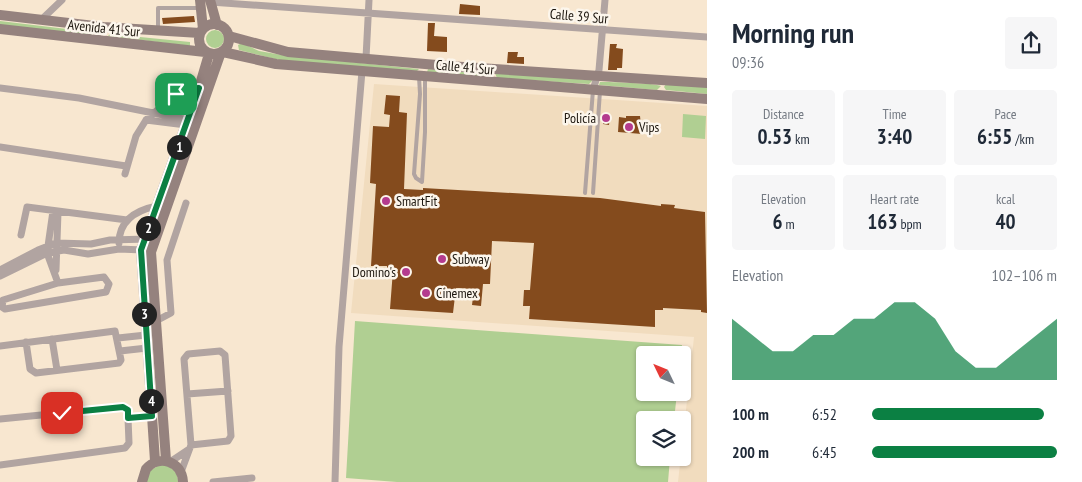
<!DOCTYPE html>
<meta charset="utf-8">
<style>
body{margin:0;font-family:"PT Sans Narrow",sans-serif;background:#f6f6f7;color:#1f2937;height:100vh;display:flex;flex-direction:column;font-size:19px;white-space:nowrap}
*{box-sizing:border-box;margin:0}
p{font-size:16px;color:#747a83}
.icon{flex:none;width:28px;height:28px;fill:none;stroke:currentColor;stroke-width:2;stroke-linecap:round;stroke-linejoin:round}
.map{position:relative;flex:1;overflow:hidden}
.panel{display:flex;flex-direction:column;background:#fff;width:375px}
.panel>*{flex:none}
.needle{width:32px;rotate:313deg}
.tools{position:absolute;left:636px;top:346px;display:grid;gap:10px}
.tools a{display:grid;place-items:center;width:55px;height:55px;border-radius:5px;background:#fff;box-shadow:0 1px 4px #0004;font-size:25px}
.pin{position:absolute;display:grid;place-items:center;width:42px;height:42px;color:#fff;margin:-21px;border-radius:10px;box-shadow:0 2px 8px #0006}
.km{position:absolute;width:25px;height:25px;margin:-12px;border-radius:50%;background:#222;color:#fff;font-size:14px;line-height:25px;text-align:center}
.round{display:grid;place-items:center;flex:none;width:52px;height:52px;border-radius:5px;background:#f6f6f7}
.overview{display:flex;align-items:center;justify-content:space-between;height:85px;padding:0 25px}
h1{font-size:28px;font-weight:700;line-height:38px}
.metrics{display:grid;grid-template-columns:repeat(3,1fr);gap:8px;height:85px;padding:5px 25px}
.metrics div{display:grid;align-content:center;border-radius:5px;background:#f6f6f7;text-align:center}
.metrics b{font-size:21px;font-weight:700}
.metrics small{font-size:14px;font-weight:400}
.metrics p{font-size:14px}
.chart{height:140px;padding:10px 25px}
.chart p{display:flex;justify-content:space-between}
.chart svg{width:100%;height:90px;margin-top:5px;fill:#0b8043;opacity:.7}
ul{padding:0 25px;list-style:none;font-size:16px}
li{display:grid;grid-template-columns:80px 60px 1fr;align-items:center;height:38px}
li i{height:12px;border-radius:6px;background:#0b8043}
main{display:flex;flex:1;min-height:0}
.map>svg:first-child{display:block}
</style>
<main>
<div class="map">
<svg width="707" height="482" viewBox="0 0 707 482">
<rect width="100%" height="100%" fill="#f8e7d0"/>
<!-- built -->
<path fill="#f1dcbe" d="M374 84 707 106V482H678L694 337 351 313Z"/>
<!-- green -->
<path fill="#b0cf92" d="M0 21 92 32V36L0 26Z
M206 39a9 9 0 1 1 18 0a9 9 0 1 1-18 0Z
M110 34 190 42V46L108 36Z
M242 43 259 51 282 55 419 69 417 71 283 61 239 50 238 45Z
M428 69 489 74 487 77 427 72Z
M495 73 592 80V81L589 84 497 78Z
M600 82C611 82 654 83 661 86L657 90 599 85Z
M666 84 707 87V94L666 90 664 87Z
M683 114 706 116 705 139 682 137Z
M355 321 682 345 681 355H645V392L677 393 674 420H645V458H670L668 482H397L346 478Z
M161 464C171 466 178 471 178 482H145L148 472Z"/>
<!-- building -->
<path fill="#844b1d" d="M460 4 480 6V15L459 14Z
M194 16 195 22 163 24 162 18Z
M428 23H435L434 36 447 37V52L427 51Z
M610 44H617L616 48 623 49 622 68H617V70H608Z
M508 52H518L517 57H524V64L507 63Z
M386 95 400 96 399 112 407 113 404 189 423 190V188L600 198 661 206V204L675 205 674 208 705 212 707 313 701 312V310L663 308V310H655V327L529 319 530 306H523L524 290H530L534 243 492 241 490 284H483L481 306 472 305 474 289 456 288 453 313 390 309 393 270H387V266H371L376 184 370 183 373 126 389 127 390 115 384 114Z
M603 115 610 116 609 125 603 124Z
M626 116H640L642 134 618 132 619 117 626 118Z"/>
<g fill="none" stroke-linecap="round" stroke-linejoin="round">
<!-- lane -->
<path stroke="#b1a4a1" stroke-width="4" d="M158 30V8H200
M419 77 420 94 414 174 416 178 422 182 425 132V77
M585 193 593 90
M593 193 600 91"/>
<!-- street -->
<path stroke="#b1a4a1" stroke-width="7" d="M210 2 707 37
M41 20 62 0
M366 58 369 0
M0 88 79 98 188 120
M593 90 599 70 605 0
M146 120 186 125
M0 147 126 166
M125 174 136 136 146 120 176 94 184 89 199 88
M53 211 47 253 58 283
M21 235 27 207 127 220
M119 243C119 220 137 210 157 206
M0 270 38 250 56 243 91 244 110 240 148 239
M56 270 58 212
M0 276 47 253 64 250 88 254 119 249 143 250
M104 277 109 284 106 292 5 309 2 307 3 300 58 283Z
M156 321 171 313 167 260 186 203
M118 338 146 335
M52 339 57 370
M0 346 115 331 121 360 119 363 36 373 30 369 26 342
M120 351 147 348
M187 394 228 391
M0 419 123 407 128 410V418
M170 462 188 450
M0 465 125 448 129 443 128 418 152 417
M181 472 191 445 184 359 188 354 220 351 225 355 231 436 228 441 191 445
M213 482 252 478
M335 482 339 347 362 71"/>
<!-- secondary -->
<path stroke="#95827e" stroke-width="10" d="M200 0 203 29
M210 0 217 25
M0 15 103 27 200 33
M199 39a15 15 0 1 1 30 0a15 15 0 1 1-30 0Z
M0 29 205 52
M229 36 288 52 448 66 707 83
M223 52 276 64 707 99
M166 460 151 252 221 52
M155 461 141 250 199 88 209 54
M142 482 146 469C159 454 182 461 183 482"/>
</g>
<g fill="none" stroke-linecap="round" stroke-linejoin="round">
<defs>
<path id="route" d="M62 413 123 407 128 410V418L152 416 141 250 199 88 184 89 176 94"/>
</defs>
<!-- route casing -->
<use href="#route" stroke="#fff" stroke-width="10"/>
<!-- route -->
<use href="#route" stroke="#0b8043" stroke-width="6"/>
</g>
<!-- markers -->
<g fill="#b43b8e" stroke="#fcf6ec" stroke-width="2">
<circle cx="606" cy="118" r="5"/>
<circle cx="629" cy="127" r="5"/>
<circle cx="386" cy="201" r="5"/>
<circle cx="442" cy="259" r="5"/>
<circle cx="406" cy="272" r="5"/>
<circle cx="426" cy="293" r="5"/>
</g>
<g text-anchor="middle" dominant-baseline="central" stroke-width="5" stroke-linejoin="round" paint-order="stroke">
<!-- street labels -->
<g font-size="14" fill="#1b150d" stroke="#fcf6ec">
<text transform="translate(579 16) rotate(5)">Calle 39 Sur</text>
<text transform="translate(104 28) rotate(6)">Avenida 41 Sur</text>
<text transform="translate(465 67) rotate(5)">Calle 41 Sur</text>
</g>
<!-- poi labels -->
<g font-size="14" fill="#1b150d" stroke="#fcf6ec" text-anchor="start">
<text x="596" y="118" text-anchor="end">Policía</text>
<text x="639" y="127">Vips</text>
<text x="396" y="201">SmartFit</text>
<text x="452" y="259">Subway</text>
<text x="396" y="272" text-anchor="end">Domino's</text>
<text x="436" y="293">Cinemex</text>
</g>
</g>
</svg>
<div class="tools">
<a><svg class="needle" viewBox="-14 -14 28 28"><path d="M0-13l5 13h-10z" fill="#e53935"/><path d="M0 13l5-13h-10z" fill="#747a83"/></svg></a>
<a><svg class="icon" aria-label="layers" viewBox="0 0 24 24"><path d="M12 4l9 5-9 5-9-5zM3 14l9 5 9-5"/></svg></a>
</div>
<div class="pin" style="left:176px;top:94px;background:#1e9e55"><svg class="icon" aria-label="arrive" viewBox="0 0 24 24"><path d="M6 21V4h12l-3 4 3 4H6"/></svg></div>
<div class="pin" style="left:62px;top:413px;background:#d93025"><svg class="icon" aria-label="check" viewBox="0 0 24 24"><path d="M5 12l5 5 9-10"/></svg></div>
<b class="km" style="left:179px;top:147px">1</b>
<b class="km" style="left:148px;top:228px">2</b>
<b class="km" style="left:144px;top:314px">3</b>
<b class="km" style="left:151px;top:401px">4</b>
</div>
<section class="panel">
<div class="overview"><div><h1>Morning run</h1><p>09:36</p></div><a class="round"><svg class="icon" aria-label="share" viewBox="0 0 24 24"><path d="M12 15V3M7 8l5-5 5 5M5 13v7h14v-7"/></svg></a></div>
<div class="metrics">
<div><p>Distance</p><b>0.53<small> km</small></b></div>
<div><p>Time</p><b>3:40</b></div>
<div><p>Pace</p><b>6:55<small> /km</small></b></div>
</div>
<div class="metrics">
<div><p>Elevation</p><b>6<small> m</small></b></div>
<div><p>Heart rate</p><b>163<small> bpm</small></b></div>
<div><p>kcal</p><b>40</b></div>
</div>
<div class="chart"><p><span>Elevation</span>102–106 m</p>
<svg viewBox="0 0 160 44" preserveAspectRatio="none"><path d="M0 44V14L10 22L20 30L30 30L40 22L50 22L60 14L70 14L80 6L90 6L100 14L110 30L120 38L130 38L140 30L150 22L160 14V44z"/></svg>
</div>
<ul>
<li><b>100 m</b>6:52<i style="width:93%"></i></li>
<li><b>200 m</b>6:45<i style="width:100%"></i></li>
</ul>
</section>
</main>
